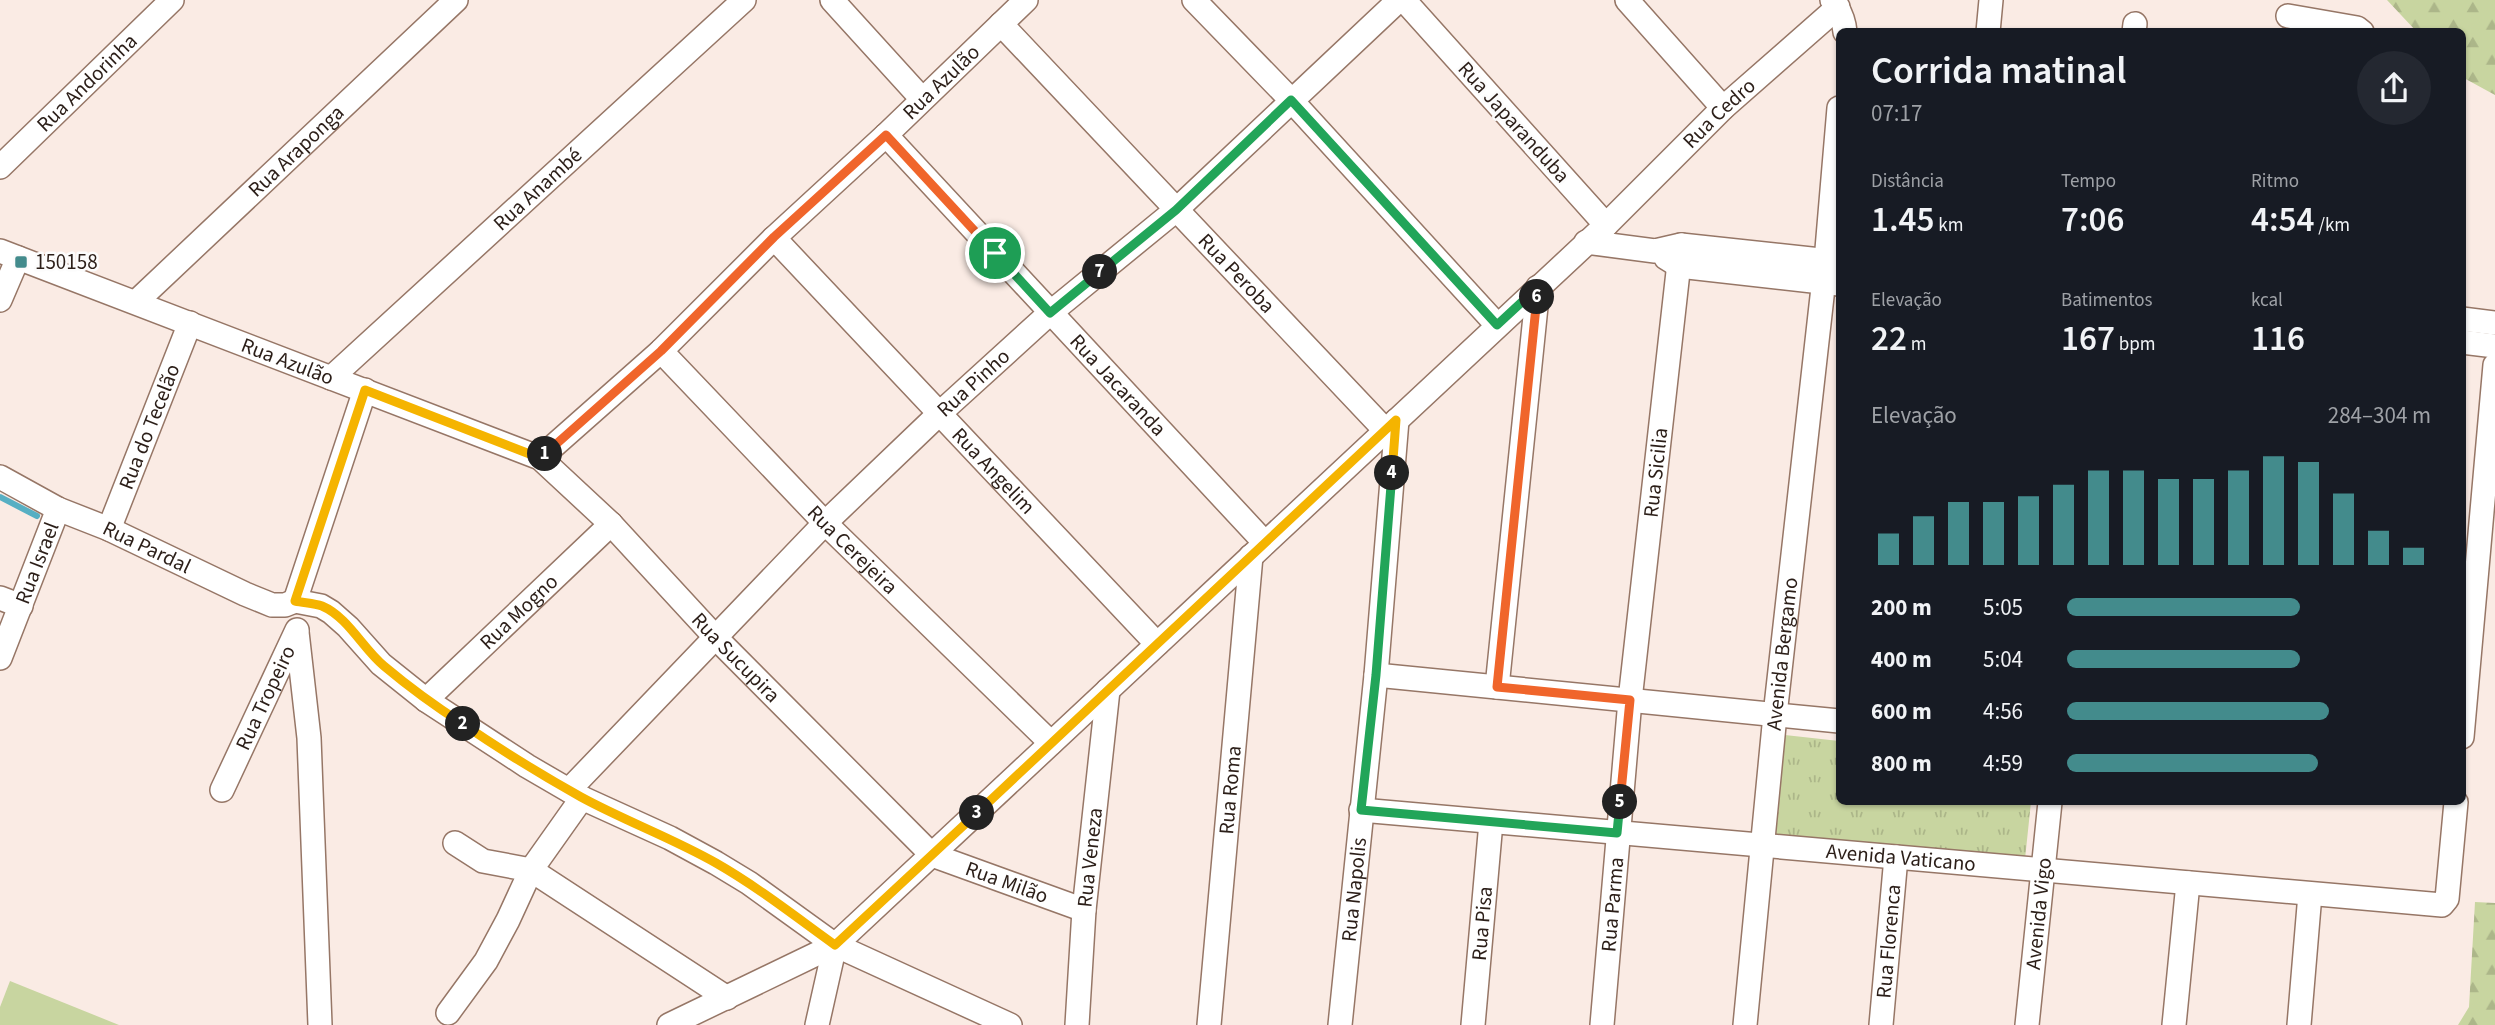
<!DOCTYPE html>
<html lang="pt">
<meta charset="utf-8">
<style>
body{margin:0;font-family:"Source Sans 3",sans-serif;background:#242831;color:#f1f3f6;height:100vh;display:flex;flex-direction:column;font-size:26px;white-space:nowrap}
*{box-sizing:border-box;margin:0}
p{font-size:23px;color:#9ea1a6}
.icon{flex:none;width:38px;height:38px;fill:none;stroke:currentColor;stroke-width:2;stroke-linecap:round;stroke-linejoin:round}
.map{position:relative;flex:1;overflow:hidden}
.panel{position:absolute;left:1836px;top:28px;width:630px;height:777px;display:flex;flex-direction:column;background:#171b24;border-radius:10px;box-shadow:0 2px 5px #0004}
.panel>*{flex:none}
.pin{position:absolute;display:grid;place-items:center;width:60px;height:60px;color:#fff;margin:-30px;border:4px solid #fff;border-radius:50%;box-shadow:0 2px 7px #0007}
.km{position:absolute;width:35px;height:35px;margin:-18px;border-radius:50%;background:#222;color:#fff;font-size:19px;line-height:35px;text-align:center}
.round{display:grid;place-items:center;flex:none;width:74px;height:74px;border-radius:37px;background:#242831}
.summary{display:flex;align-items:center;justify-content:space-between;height:119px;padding:0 35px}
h1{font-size:38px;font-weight:600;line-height:52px}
.figures{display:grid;grid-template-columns:repeat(3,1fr);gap:10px;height:119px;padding:7px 35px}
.figures div{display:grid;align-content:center}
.figures b{font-size:35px;font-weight:600}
.figures small{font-size:19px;font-weight:400}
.figures p{font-size:19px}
.chart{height:196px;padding:14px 35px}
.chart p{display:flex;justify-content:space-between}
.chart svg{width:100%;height:126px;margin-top:7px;stroke:#438b8c;stroke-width:6}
ul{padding:0 35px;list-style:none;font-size:23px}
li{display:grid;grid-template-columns:112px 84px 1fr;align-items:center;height:52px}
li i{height:18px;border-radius:9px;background:#438b8c}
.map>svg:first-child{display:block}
</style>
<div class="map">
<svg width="2495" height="1025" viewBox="0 0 2495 1025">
<defs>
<pattern id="forest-firs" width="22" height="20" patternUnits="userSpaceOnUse" patternTransform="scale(1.75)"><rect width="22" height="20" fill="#c8d5a0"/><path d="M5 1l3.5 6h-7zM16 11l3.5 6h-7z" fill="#acb689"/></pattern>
<pattern id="park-tufts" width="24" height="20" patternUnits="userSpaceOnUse" patternTransform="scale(1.75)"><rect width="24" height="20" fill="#c8d5a0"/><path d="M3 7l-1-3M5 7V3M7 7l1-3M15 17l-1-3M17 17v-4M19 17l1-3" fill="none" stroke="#acb689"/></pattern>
</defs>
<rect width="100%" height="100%" fill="#faebe4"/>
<!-- green -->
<path fill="#c8d5a0" d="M10 981 119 1025H0V1007Z"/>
<!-- forest -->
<path fill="url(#forest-firs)" d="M2387 0H2495V95L2462 77V32L2416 31Z
M2475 902 2495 903V1025H2458L2469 1007Z"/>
<!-- park -->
<path fill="url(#park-tufts)" d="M1785 735 1839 741V802H2031L2025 859 1776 835Z"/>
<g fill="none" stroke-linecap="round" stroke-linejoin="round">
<!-- stream -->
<path stroke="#57afc3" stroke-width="6" d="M0 497 37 516"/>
<defs>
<g id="minor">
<path d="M832 0 922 99"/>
<path d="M1194 0 1291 100 1497 325"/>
<path d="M1627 0 1723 108"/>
<path d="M1832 0C1839 9 1844 20 1845 32"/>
<path d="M2288 16 2357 28 2362 32"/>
<path id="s1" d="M1001 24 1385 430"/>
<path d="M1988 32 1991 0"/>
<path d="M2134 32 2135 24"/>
<path id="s2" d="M886 135 1265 543"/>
<path id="s3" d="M0 167 172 0"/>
<path id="s4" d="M1606 225 1723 108 1838 7"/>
<path id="s5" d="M774 238 1157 644"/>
<path d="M1586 242 1655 251 1681 245 1839 262"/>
<path id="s6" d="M0 251 540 458 611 524 717 639 932 855 1084 910"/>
<path d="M1666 258 1679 266 1839 284"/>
<path d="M0 300 18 258"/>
<path id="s7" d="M136 302 456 0"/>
<path d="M2462 319 2495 323"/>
<path d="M2462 342 2495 346"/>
<path id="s8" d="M661 351 825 523 1051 743"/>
<path id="s9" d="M331 378 744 0"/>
<path id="s10" d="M540 458 661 351 774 238 886 135 1026 0"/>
<path id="s11" d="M0 477 58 509 109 529 245 594 272 605H285L295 601"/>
<path id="s12" d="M109 529 190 323"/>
<path d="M0 598 21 606"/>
<path d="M295 601 321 606 331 612 348 627 381 664 426 700 527 766 582 798 670 838 716 863 749 883 835 945 1010 1025"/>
<path d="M295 601 365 390"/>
<path d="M297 632 309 738 320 1025"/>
<path id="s13" d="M0 658 58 509"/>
<path d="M1376 675 1839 721"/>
<path d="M1497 687 1538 287"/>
<path id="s14" d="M426 700 611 524"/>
<path d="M2462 737 2495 365"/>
<path id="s15" d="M222 790 297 630"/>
<path id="s16" d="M569 790 825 523 940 413 1050 313 1176 210 1399 0"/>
<path d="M582 798 531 870 727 998"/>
<path id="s17" d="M1361 810 2442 905 2447 899 2456 802"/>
<path d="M448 1013 486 961 508 920 531 870 483 861 455 843"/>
<path d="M669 1025 835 945 1606 225 1404 0"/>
<path d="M817 1025 835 945"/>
<path id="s18" d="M1077 1025 1084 910 1108 690"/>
<path id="s19" d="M1209 1025 1251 556"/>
<path id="s20" d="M1340 1025 1376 675 1397 420"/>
<path id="s21" d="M1473 1025 1491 822"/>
<path id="s22" d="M1602 1025 1630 700 1681 245"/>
<path id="s23" d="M1745 1025 1775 715 1826 261 1839 108"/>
<path id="s24" d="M1881 1025 1896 857"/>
<path id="s25" d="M2027 1025 2050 802"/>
<path d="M2174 1025 2188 883"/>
<path d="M2299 1025 2310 894"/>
</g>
</defs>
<!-- minor casing -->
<use href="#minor" stroke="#967666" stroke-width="26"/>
<!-- minor -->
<use href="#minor" stroke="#fff" stroke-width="23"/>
</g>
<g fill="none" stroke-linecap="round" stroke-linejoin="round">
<defs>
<path id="split-1" d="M545 454 661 351 774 237 886 135 995 253"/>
<path id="split-2" d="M463 724C435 706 409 687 384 666 363 649 348 617 322 606 314 603 304 603 295 601L365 390 540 458 545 454"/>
<path id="split-3" d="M463 724C501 750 540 774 581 797 625 821 672 838 716 863 758 887 796 917 835 945L977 813"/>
<path id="split-4" d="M977 813 1396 420 1392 473"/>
<path id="split-5" d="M1392 473 1376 675 1361 810 1617 833 1620 802"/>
<path id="split-6" d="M1537 297 1497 687 1630 700 1620 802"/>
<path id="split-7" d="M1100 272 1176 210 1291 100 1497 325 1538 287 1537 297"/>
<path id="split-8" d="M995 253 1050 313 1100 272"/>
</defs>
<!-- split-1 casing -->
<use href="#split-1" stroke="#fff" stroke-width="14"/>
<!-- split-2 casing -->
<use href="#split-2" stroke="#fff" stroke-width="14"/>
<!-- split-3 casing -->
<use href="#split-3" stroke="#fff" stroke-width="14"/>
<!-- split-4 casing -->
<use href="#split-4" stroke="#fff" stroke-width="14"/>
<!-- split-5 casing -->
<use href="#split-5" stroke="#fff" stroke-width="14"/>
<!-- split-6 casing -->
<use href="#split-6" stroke="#fff" stroke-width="14"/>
<!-- split-7 casing -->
<use href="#split-7" stroke="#fff" stroke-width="14"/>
<!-- split-8 casing -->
<use href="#split-8" stroke="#fff" stroke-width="14"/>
<!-- split-1 -->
<use href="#split-1" stroke="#f0652b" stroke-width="9"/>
<!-- split-2 -->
<use href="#split-2" stroke="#f5b400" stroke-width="9"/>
<!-- split-3 -->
<use href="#split-3" stroke="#f5b400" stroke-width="9"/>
<!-- split-4 -->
<use href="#split-4" stroke="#f5b400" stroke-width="9"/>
<!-- split-5 -->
<use href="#split-5" stroke="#22a559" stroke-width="9"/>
<!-- split-6 -->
<use href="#split-6" stroke="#f0652b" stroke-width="9"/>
<!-- split-7 -->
<use href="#split-7" stroke="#22a559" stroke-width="9"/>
<!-- split-8 -->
<use href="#split-8" stroke="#22a559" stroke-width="9"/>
</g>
<!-- markers -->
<rect fill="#438b8c" stroke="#fcfcfc" stroke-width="2.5" x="14" y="255" width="14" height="14" rx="3.5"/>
<g text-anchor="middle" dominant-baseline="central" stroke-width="5" stroke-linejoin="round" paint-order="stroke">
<!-- street labels -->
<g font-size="21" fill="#2b1e18" stroke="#fcfcfc">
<text stroke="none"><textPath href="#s10" startOffset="550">Rua Azulão</textPath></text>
<text stroke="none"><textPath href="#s3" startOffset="121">Rua Andorinha</textPath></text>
<text stroke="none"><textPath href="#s4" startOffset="159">Rua Cedro</textPath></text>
<text transform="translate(1514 122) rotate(48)">Rua Japaranduba</text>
<text stroke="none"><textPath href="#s7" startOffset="220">Rua Araponga</textPath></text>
<text stroke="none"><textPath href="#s9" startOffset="280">Rua Anambé</textPath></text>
<text stroke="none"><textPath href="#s1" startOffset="343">Rua Peroba</textPath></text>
<text stroke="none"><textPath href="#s6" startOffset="308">Rua Azulão</textPath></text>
<text stroke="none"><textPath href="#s16" startOffset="574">Rua Pinho</textPath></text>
<text stroke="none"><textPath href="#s2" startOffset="341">Rua Jacaranda</textPath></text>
<text stroke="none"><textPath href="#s12" startOffset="110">Rua do Tecelão</textPath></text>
<text stroke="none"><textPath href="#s5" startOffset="320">Rua Angelim</textPath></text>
<text stroke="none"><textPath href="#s22" startOffset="555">Rua Sicilia</textPath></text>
<text stroke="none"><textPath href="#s11" startOffset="163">Rua Pardal</textPath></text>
<text stroke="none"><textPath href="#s8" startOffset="276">Rua Cerejeira</textPath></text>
<text stroke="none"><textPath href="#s13" startOffset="102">Rua Israel</textPath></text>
<text stroke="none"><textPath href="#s14" startOffset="128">Rua Mogno</textPath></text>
<text stroke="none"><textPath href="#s23" startOffset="373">Avenida Bergamo</textPath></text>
<text stroke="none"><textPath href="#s6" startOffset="858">Rua Sucupira</textPath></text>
<text stroke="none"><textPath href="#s15" startOffset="102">Rua Tropeiro</textPath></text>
<text stroke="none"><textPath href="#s19" startOffset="236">Rua Roma</textPath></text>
<text stroke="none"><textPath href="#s18" startOffset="168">Rua Veneza</textPath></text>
<text stroke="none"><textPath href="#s17" startOffset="542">Avenida Vaticano</textPath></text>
<text stroke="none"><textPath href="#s6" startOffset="1216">Rua Milão</textPath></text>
<text stroke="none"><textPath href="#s20" startOffset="136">Rua Napolis</textPath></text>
<text stroke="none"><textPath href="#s22" startOffset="121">Rua Parma</textPath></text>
<text stroke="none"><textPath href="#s25" startOffset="112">Avenida Vigo</textPath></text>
<text stroke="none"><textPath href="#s21" startOffset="102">Rua Pisa</textPath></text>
<text stroke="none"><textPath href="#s24" startOffset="84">Rua Florenca</textPath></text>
</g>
<!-- poi labels -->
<g font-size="21" fill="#2b1e18" stroke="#fcfcfc" text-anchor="start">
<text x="35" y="262">150158</text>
</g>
</g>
</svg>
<div class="pin" style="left:995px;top:253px;background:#1e9e55"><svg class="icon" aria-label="arrive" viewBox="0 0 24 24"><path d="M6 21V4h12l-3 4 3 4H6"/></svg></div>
<b class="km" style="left:545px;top:454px">1</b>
<b class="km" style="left:463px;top:724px">2</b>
<b class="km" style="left:977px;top:813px">3</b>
<b class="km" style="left:1392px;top:473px">4</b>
<b class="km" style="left:1620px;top:802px">5</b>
<b class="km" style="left:1537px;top:297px">6</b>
<b class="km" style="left:1100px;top:272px">7</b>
<section class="panel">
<div class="summary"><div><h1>Corrida matinal</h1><p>07:17</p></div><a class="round"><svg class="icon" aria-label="share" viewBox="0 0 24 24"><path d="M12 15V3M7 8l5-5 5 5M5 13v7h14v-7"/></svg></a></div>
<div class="figures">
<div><p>Distância</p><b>1.45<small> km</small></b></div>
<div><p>Tempo</p><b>7:06</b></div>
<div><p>Ritmo</p><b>4:54<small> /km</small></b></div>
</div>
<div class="figures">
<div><p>Elevação</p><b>22<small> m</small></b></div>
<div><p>Batimentos</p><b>167<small> bpm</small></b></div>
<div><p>kcal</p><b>116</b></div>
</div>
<div class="chart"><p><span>Elevação</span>284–304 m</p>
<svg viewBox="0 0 160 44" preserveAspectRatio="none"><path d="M5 44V33M15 44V27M25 44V22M35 44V22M45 44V20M55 44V16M65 44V11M75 44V11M85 44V14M95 44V14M105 44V11M115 44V6M125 44V8M135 44V19M145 44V32M155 44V38"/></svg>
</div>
<ul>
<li><b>200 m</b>5:05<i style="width:64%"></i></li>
<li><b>400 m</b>5:04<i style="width:64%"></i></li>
<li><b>600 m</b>4:56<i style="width:72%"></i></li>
<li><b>800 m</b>4:59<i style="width:69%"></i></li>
</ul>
</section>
</div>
